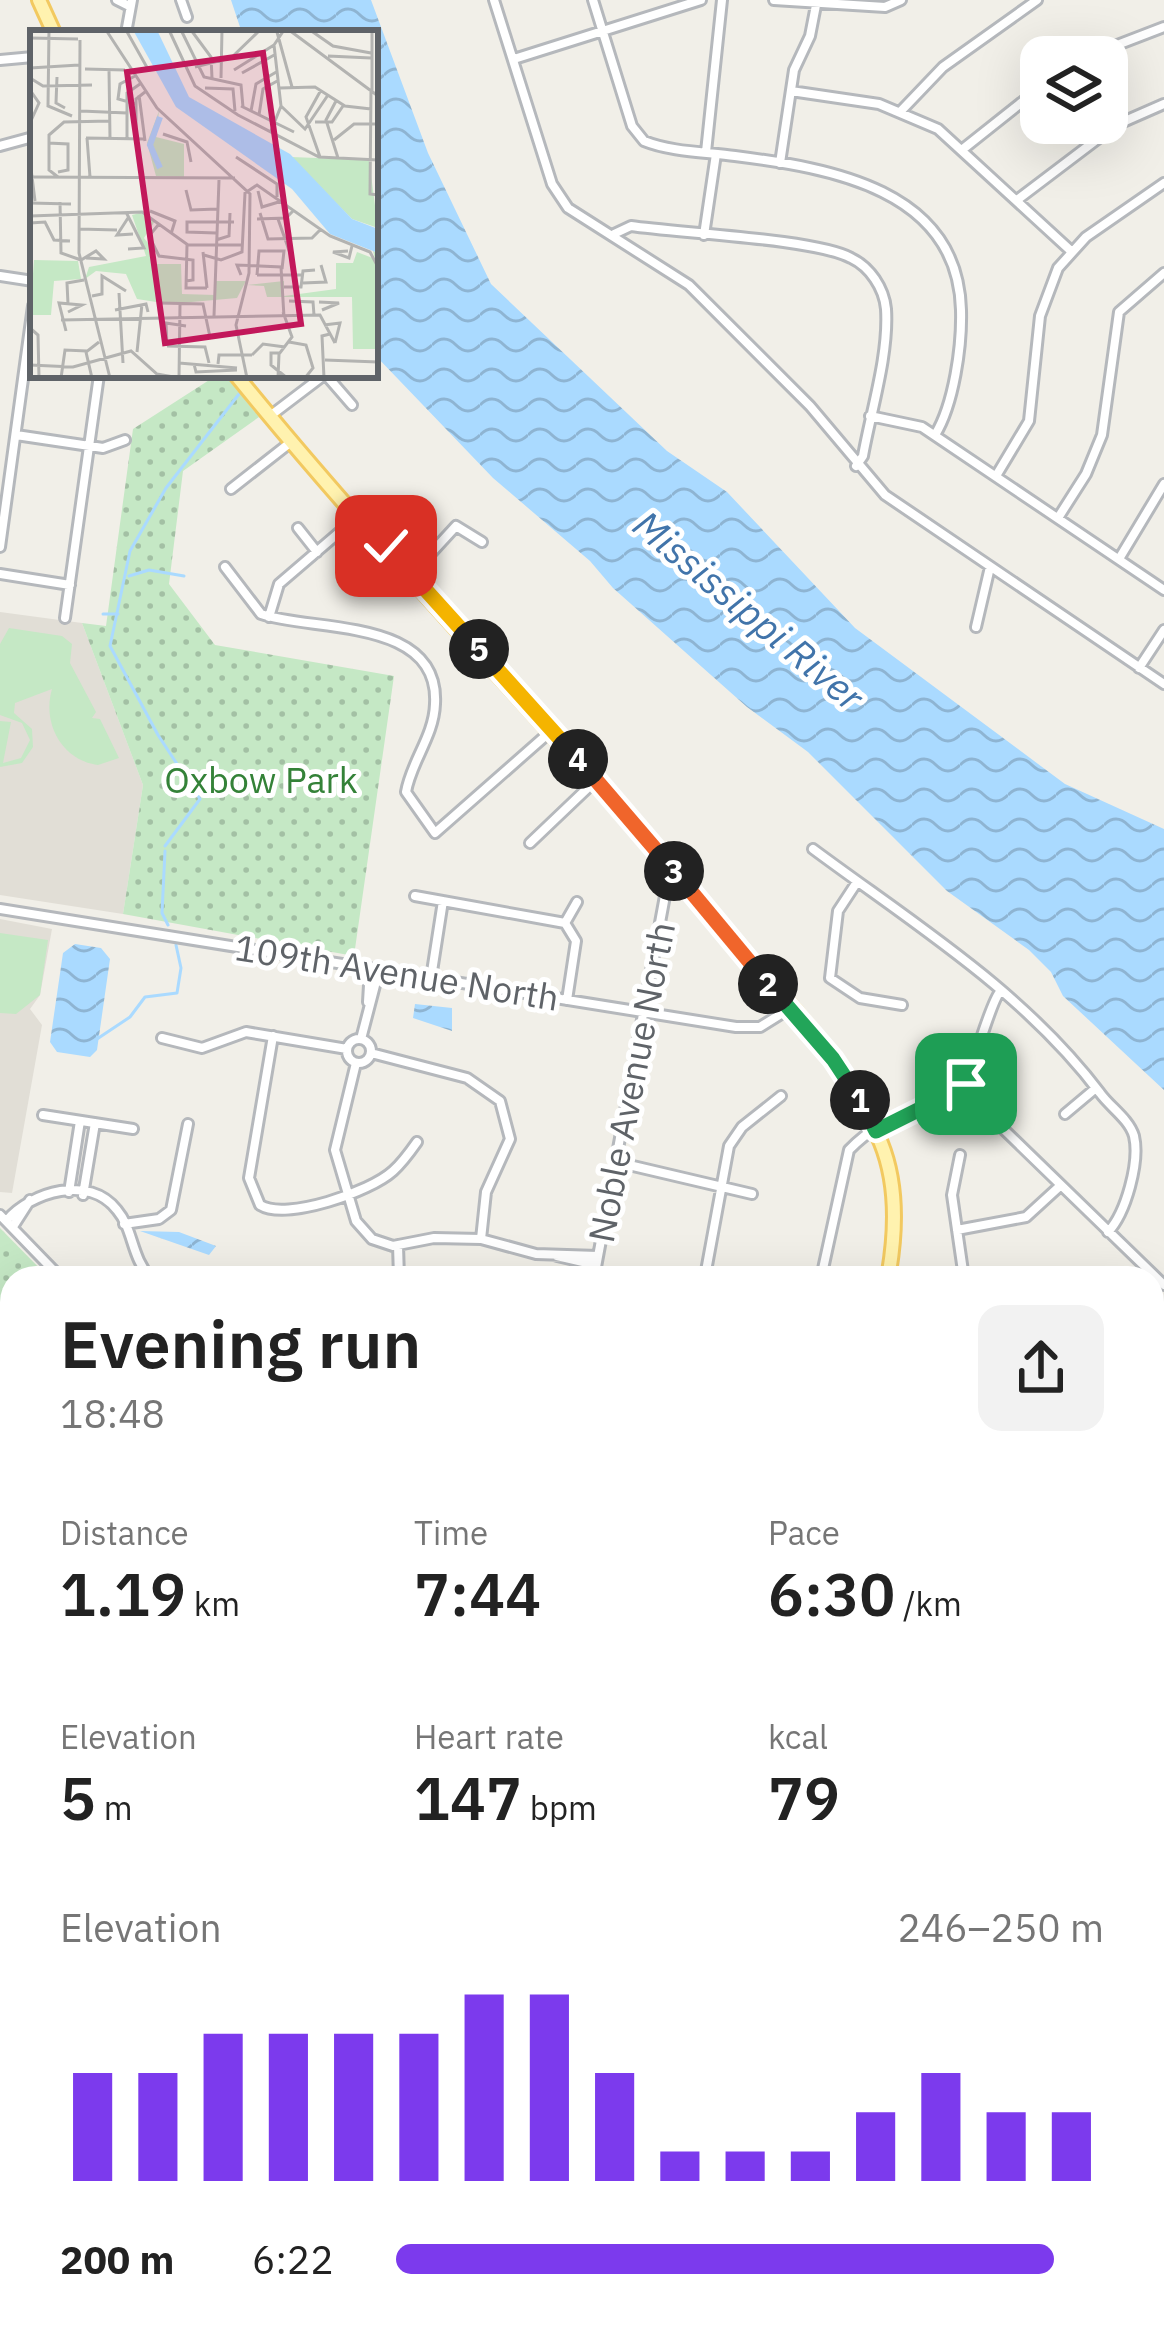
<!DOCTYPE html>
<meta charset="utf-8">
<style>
body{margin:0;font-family:"IBM Plex Sans",sans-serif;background:#f2f2f2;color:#222;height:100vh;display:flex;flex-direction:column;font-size:45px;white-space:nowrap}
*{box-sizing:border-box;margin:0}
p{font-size:39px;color:#767676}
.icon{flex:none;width:66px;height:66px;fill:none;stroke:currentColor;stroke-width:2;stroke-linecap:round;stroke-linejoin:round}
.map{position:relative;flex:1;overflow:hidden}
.side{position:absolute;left:0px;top:1266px;width:1164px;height:1062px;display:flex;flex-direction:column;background:#fff;border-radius:36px 36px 0 0;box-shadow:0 12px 48px #0002}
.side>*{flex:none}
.controls{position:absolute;left:1020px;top:36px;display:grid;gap:24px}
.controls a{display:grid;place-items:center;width:108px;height:108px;border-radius:24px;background:#fff;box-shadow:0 12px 48px #0002;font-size:60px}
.pin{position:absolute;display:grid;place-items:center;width:102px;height:102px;color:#fff;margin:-51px;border-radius:24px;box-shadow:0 6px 18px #0006}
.km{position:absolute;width:60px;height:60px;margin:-30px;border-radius:50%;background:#222;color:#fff;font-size:33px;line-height:60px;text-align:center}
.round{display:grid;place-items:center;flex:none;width:126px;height:126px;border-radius:24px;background:#f2f2f2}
.overview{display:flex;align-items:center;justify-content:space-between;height:204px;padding:0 60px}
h1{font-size:66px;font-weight:600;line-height:90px}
.stats{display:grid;grid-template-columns:repeat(3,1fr);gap:18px;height:204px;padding:12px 60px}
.stats div{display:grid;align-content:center}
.stats b{font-size:60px;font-weight:600}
.stats small{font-size:33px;font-weight:400}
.stats p{font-size:33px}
.chart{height:336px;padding:24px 60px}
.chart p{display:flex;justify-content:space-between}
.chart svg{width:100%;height:216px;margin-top:12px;stroke:#7c3aed;stroke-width:6}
ul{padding:0 60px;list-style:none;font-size:39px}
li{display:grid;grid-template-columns:192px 144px 1fr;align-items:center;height:90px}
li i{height:30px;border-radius:15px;background:#7c3aed}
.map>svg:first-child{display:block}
</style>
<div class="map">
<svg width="1164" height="2328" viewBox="0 0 1164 2328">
<defs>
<pattern id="park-dots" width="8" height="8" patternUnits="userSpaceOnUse" patternTransform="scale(3)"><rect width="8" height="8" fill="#c5e8c5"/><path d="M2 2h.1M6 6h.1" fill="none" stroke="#a3c0a4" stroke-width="1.8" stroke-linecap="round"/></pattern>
<pattern id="water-waves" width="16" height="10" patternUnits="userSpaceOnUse" patternTransform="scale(3)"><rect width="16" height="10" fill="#aadaff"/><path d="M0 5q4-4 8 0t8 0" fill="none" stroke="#8eb4d2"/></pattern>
</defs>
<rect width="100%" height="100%" fill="#f1efe8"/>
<!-- education -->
<path fill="#e1ded6" d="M0 612 82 623 143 785 123 914 0 895Z
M0 919 52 929 40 995 30 1009 42 1025 12 1193 0 1192Z"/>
<!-- park -->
<path fill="url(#park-dots)" d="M217 375H225L259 417 183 471 169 584 215 645 394 676 354 956 123 914 143 785 82 623 106 626 133 429Z
M0 1228 49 1278H12V1318L0 1328Z
M0 1646 12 1648V1949H0Z
M484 2316H603L601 2328H483Z
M631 2316H870L836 2328 766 2318 751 2328 715 2322 714 2328H630Z"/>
<!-- garden -->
<path fill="#c5e8c5" d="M9 628 62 636 72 644 70 663 96 712 92 718 100 719 119 758 98 765C61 760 42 722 52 689L15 703 14 713 32 729 33 747 22 763 0 767V721L11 722 3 763 21 758 30 740 22 723 0 715V644Z
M0 933 48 940 40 995 16 1014 0 1013Z"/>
<!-- water -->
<path fill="url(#water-waves)" d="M231 0H371L428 153 491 284 667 451 727 492 855 628 1065 784 1164 829V1090L1063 996 1051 972 1029 950 947 891 808 752 747 707 613 588 590 561 493 478 375 355V33H242Z
M75 944 101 948 110 959 97 1050 90 1057 57 1052 50 1042 63 953Z
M415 1004 452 1008V1031L413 1018Z
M140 1231 179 1232 216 1246 209 1255Z"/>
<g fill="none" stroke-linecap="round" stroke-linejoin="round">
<!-- stream -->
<path stroke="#aadaff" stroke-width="3" d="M254 378 256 375
M129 576 149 570 184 576
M103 614H118
M165 846 200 799 158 735 110 646 130 551 166 488 239 394
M165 851 162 913 168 925
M170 931V932
M97 1039 130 1017 145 997 177 993 181 968 176 945"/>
<defs>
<path id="minor" d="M117 0 129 6
M181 0 187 17
M494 0 552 184 568 208 689 285 810 406 885 495 1164 684
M593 0 632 126 644 141C671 152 706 152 735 156 830 168 958 189 961 310 962 346 954 404 935 435
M774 0 885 7 901 0
M126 33 132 0
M1086 57 1164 27
M514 59 701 0
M0 60 33 57
M791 91 879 104 938 129 1071 251
M900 112 943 67 1037 0
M0 146 33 137
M963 149 1041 87
M706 152 722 0
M780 163 794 70 810 36 817 0
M1017 200 1116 125 1164 104
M614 234 631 226C679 233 816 239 851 258 870 267 884 288 886 309 889 355 871 411 863 456L856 466
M704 235 716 154
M0 276 33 281
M326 375 352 405
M270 416 324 375
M870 416 922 427 1164 590
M16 435 103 448 125 440
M996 476 1029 421 1040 316 1058 268 1086 237 1164 183
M231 489 291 442
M1058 518 1086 474 1102 435 1119 312 1164 273
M298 528 317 552
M0 547 33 306
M1119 559 1164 484
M225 567 261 614C313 632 440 617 435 704 434 736 411 762 406 792L435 833 551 731
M0 574 70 585
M412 574 456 526 482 542
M269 617 279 584 356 518
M65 618 99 375
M976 627 990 567
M1139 668 1164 630
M530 843 595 781
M813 849C914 924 1023 991 1100 1093 1110 1107 1129 1119 1134 1136 1140 1162 1126 1213 1108 1232
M857 882 838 911 830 978 860 998 902 1005
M415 896 565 923
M0 909 736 1027H760L789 1009
M565 923 576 941 567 1000
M565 923 577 902
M431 978 443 901
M368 1002 370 968
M273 1036 249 1178 260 1205C286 1221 370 1192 393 1171 402 1163 410 1152 417 1142
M162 1038 202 1048 246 1032 347 1049
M347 1051a12 12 0 1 1 24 0a12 12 0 1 1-24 0Z
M361 1039 379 970
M371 1053 467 1078 500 1101 510 1139 486 1192 481 1239
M356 1063 335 1150 356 1221 372 1239 393 1246 434 1238 481 1239 536 1254 598 1256
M961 1103C966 1086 992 999 1000 992
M1065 1114 1096 1088
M43 1115 133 1129
M960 1155 952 1195 964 1278
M616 1162 752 1194
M69 1192 80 1121
M83 1195 95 1123
M0 1215 61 1278
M7 1220C31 1192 89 1174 117 1210 134 1230 131 1258 151 1278
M124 1224 159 1219 171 1210 188 1124
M14 1225 30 1200
M957 1230 1026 1217 1061 1185
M398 1245 399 1278
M557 1256 596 1265
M706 1271 729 1146 742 1127 781 1096
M594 1278 667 885
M821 1278 849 1150C885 1113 950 1085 994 1120L1164 1285
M0 1384 12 1373
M1152 1418 1164 1417
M0 1440 12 1452
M1152 1513 1164 1536
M1152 1593 1164 1594
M1164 1620 1160 1657 1164 1682
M1152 1740 1164 1742
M1154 1920 1164 1862
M1152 2009 1164 2012
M0 2029 12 2032
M0 2093 12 2094
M1152 2127 1164 2128
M0 2213 12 2196
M1152 2244 1164 2246
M0 2277 12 2291
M249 2316 250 2328
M344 2316 356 2326 383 2327
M949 2316V2328
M1023 2316 1026 2328
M1112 2316 1120 2328
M15 2328 17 2316
M77 2328 79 2316
M118 2328 119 2316
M759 2328H801"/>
<path id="major" d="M39 0 54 33
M236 375C385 559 553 729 707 910 768 983 845 1054 881 1143 898 1185 896 1234 888 1278
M605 2328 607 2316
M616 2328 618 2316"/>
</defs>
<!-- minor casing -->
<use href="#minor" stroke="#b5b8bc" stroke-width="14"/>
<!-- major casing -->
<use href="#major" stroke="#f2c960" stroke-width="18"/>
<!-- minor -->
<use href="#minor" stroke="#fff" stroke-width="8"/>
<!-- major -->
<use href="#major" stroke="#fff2af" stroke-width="12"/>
</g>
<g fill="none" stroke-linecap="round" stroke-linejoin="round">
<defs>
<path id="split-1" d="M860 1100 876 1131 932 1103H961L966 1084"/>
<path id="split-2" d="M768 984 833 1059 860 1100"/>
<path id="split-3" d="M674 871 768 984"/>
<path id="split-4" d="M578 759 674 871"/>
<path id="split-5" d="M479 649 578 759"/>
<path id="split-6" d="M386 546 479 649"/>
</defs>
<!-- split-1 casing -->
<use href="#split-1" stroke="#fff" stroke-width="24"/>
<!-- split-2 casing -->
<use href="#split-2" stroke="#fff" stroke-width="24"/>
<!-- split-3 casing -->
<use href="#split-3" stroke="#fff" stroke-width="24"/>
<!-- split-4 casing -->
<use href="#split-4" stroke="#fff" stroke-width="24"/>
<!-- split-5 casing -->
<use href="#split-5" stroke="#fff" stroke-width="24"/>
<!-- split-6 casing -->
<use href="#split-6" stroke="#fff" stroke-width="24"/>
<!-- split-1 -->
<use href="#split-1" stroke="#22a559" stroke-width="15"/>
<!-- split-2 -->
<use href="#split-2" stroke="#22a559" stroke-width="15"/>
<!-- split-3 -->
<use href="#split-3" stroke="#f0652b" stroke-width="15"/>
<!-- split-4 -->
<use href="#split-4" stroke="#f0652b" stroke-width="15"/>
<!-- split-5 -->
<use href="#split-5" stroke="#f5b400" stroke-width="15"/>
<!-- split-6 -->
<use href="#split-6" stroke="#f5b400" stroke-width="15"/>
</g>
<g text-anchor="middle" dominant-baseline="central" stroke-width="10" stroke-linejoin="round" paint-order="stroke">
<!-- park labels -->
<g font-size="36" fill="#348238" stroke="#fff">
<text x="261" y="779">Oxbow Park</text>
</g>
<!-- street labels -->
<g font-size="36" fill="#5f6368" stroke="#fff">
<text transform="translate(397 972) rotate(9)">109th Avenue North</text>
<text transform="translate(631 1082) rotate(-79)">Noble Avenue North</text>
</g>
<!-- water labels -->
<g font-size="39" font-style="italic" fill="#4174aa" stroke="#fff">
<text transform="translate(749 610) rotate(40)">Mississippi River</text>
</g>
</g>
<!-- overview -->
<g transform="translate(30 30)">
<rect width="348" height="348" fill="#f1efe8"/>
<path d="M129 81 126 107 154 114V147L126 146 117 113ZM261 127 339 130 348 198 322 189ZM110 183 125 191 114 208 122 218 123 234H151L152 264 185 265V251H216L207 268 139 274 107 269 96 244 66 241 55 249 59 237 116 226 102 185ZM343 221 348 223V319H323L322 267H237L234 256 217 255 254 251V266L306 259V233H323L327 222 345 229ZM4 230 48 231 51 249 24 251 21 285H0Z" fill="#c5e8c5"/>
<path d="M103 0H127L159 67 260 124 322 189 348 199V223L300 204 262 159 146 77Z" fill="#aadaff"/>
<path fill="none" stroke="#aadaff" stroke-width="6" d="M130 87 120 115 130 138"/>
<path fill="none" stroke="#b3b3b1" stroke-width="3" d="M19 0 18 76 42 86M76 0 127 78 220 164 219 243 206 295 217 348M96 0 119 41M139 0 165 56 208 85 289 127 348 130M151 0 174 47 211 55 213 77M161 0 181 27 182 48M259 0 348 66M280 0 303 16 341 23M247 2 262 57M0 8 48 9M50 10 49 223 80 348M298 26 341 28M165 37 201 28 230 0M0 38 49 35M55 39 95 40M79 40 80 108M204 40 244 15M212 43 246 24M105 46 90 54 88 69 106 74M27 47 26 73 35 78M0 48 13 56 62 55M191 48 192 0M175 58 203 59 205 81M250 58 285 57 315 76 341 79M0 60 9 73 0 93M341 60 340 164 348 165M342 61V0M109 65 115 111M306 71 296 90 308 128M211 76 264 102M251 76 275 99 298 65M51 81 97 83M221 81 226 54 248 41M229 85 233 59 249 50M285 92H302L313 76M241 101 251 76 244 15 254 0M133 104 157 112 161 132M56 108 115 109M57 108 60 147M97 109V63L110 54M106 109V69L115 62M304 110 324 94H348M18 113 38 114V140L28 142M206 127 247 154V167M290 127 276 87 291 60M0 131 5 171M0 147 205 148M28 147 19 140V105L34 92 80 91M156 160 161 180 187 179M228 161 232 177 252 171M30 172 31 223 51 230 66 221 74 229 56 228M0 173 41 174M120 181 145 191 141 204M96 182 114 218 98 219M230 183 238 209 282 208 291 199M0 186 112 182 158 215H212M98 188 87 205 103 204M227 189 256 188 264 180M248 189 261 226M0 193 15 192 24 210 40 211M129 194 119 206 129 226 163 230V250L156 251M49 199 87 200M186 203 157 202V192H204M186 210 199 206 200 183M157 215 156 258H177M318 221 303 222 319 228 322 216M173 222 177 258M174 225 191 230 212 222 215 163 227 155 300 206 340 222 348 237M211 245 207 235 251 237 254 287M227 245 229 221H254L252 239M227 245H273M273 253 296 252 291 235M254 257H271L273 241 285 240M89 263 93 333M62 266 72 264V246L96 261M259 271 283 272 284 285M289 272 309 273 292 280M129 273 173 274 180 307M38 274 37 253 54 250M85 280 116 274 118 282M184 286 189 150M31 290 290 285 305 313M294 295 310 293 305 313M0 298 8 305 9 348M36 301 29 273 52 275 38 282M259 312 276 315 283 338 275 348M137 316 175 317 179 333M137 316 136 293 156 296M107 322 112 274M250 323H241V335L257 348M222 325 233 314 255 317M295 330 348 332M149 333 207 338M164 334 166 342 207 340M188 334 189 325H222M0 335 43 337 101 321 127 344 149 348 150 275M31 348 35 320 57 321M62 348 56 322 69 312M248 348 249 324 262 307 253 282M294 348 292 306 300 304"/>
<path fill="#c2185b" fill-opacity="0.15" stroke="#c2185b" stroke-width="6" d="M233 23 271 294 135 313 97 42Z"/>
<rect width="348" height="348" fill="none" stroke="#5f6368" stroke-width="6"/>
</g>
</svg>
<div class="controls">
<a><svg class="icon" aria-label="layers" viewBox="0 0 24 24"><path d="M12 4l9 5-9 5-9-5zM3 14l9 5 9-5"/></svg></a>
</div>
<div class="pin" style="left:966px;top:1084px;background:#1e9e55"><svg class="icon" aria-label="arrive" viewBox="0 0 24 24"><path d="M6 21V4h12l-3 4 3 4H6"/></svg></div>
<div class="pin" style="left:386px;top:546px;background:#d93025"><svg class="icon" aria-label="check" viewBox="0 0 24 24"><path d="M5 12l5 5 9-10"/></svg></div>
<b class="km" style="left:860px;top:1100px">1</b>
<b class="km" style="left:768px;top:984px">2</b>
<b class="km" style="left:674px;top:871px">3</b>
<b class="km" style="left:578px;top:759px">4</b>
<b class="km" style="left:479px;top:649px">5</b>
<section class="side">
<div class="overview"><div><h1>Evening run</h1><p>18:48</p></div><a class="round"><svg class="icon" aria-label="share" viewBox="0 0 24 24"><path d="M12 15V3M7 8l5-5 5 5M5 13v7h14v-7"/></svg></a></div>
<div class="stats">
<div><p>Distance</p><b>1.19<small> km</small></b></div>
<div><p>Time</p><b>7:44</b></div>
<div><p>Pace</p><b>6:30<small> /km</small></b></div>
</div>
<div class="stats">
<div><p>Elevation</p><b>5<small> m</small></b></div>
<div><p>Heart rate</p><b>147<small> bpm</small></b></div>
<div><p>kcal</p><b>79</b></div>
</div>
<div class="chart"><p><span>Elevation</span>246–250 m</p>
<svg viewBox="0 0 160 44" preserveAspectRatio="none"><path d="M5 44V22M15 44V22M25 44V14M35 44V14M45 44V14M55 44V14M65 44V6M75 44V6M85 44V22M95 44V38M105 44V38M115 44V38M125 44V30M135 44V22M145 44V30M155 44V30"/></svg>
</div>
<ul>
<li><b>200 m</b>6:22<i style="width:93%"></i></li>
</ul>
</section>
</div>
